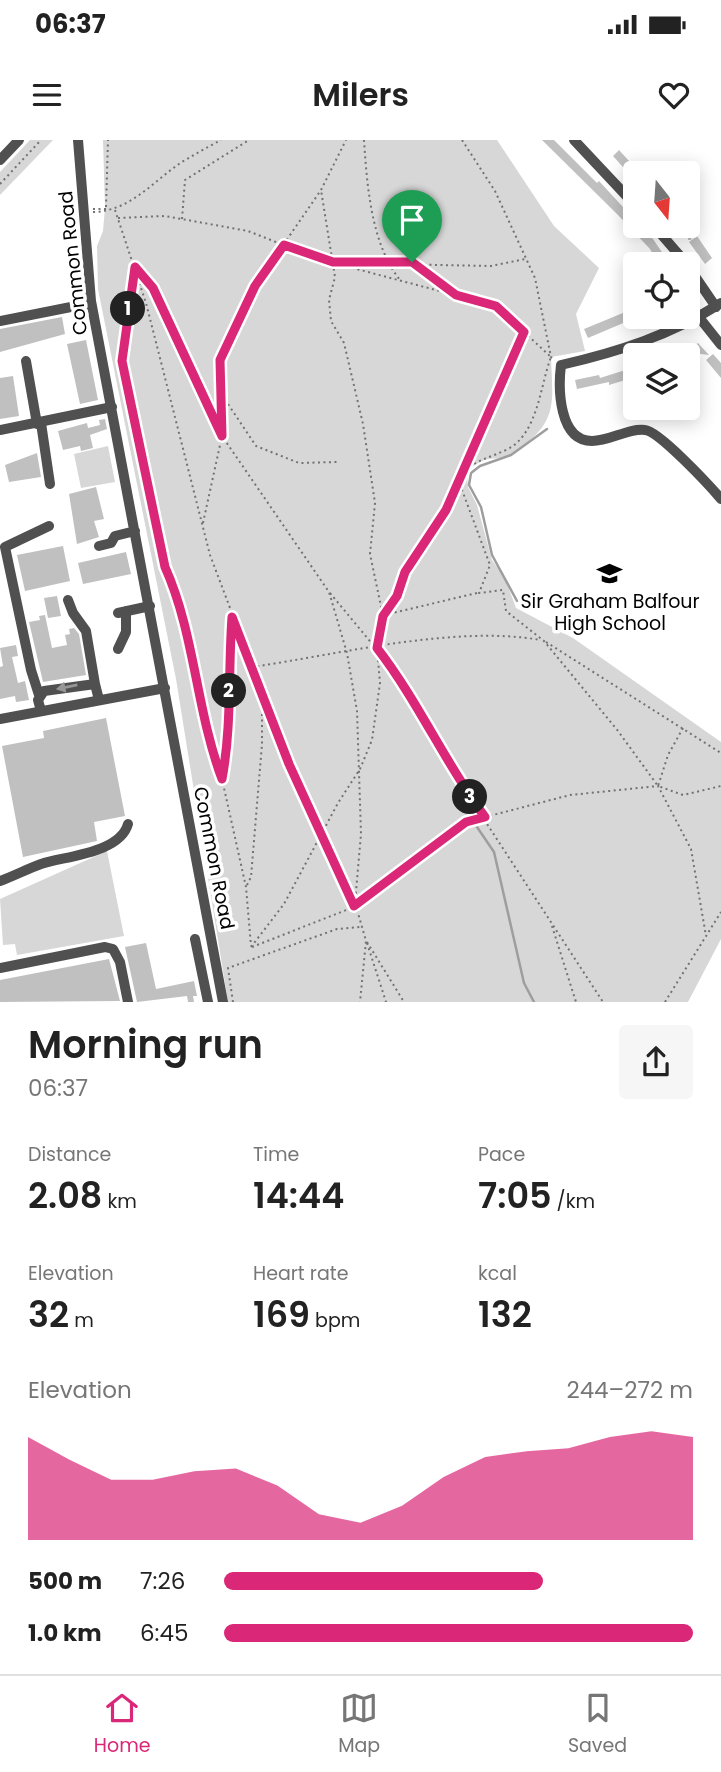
<!DOCTYPE html>
<meta charset="utf-8">
<style>
body{margin:0;font-family:Poppins,sans-serif;background:#f6f6f6;color:#222;height:100vh;display:flex;flex-direction:column;font-size:26px;white-space:nowrap}
*{box-sizing:border-box;margin:0}
p{font-size:23px;color:#767676}
.icon{flex:none;width:38px;height:38px;fill:none;stroke:currentColor;stroke-width:2;stroke-linecap:round;stroke-linejoin:round}
.map{position:relative;height:862px;overflow:hidden}
.drawer{display:flex;flex-direction:column;background:#fff;flex:1}
.drawer>*{flex:none}
.needle{width:46px;rotate:163deg}
.buttons{position:absolute;left:623px;top:21px;display:grid;gap:14px}
.buttons a{display:grid;place-items:center;width:77px;height:77px;border-radius:7px;background:#fff;box-shadow:0 4px 18px #0003;font-size:35px}
.pin{position:absolute;display:grid;place-items:center;width:60px;height:60px;color:#fff;margin:-72px -30px;border-radius:50% 50% 50% 0;rotate:-45deg;box-shadow:0 0 7px #0007}
.pin .icon{rotate:45deg}
.km{position:absolute;width:35px;height:35px;margin:-18px;border-radius:50%;background:#222;color:#fff;font-size:19px;line-height:35px;text-align:center}
.round{display:grid;place-items:center;flex:none;width:74px;height:74px;border-radius:7px;background:#f6f6f6}
.summary{display:flex;align-items:center;justify-content:space-between;height:119px;padding:0 28px}
h1{font-size:38px;font-weight:600;line-height:52px}
.stats{display:grid;grid-template-columns:repeat(3,1fr);gap:10px;height:119px;padding:7px 28px}
.stats div{display:grid;align-content:center}
.stats b{font-size:35px;font-weight:600}
.stats small{font-size:19px;font-weight:400}
.stats p{font-size:19px}
.chart{height:196px;padding:14px 28px}
.chart p{display:flex;justify-content:space-between}
.chart svg{width:100%;height:126px;margin-top:7px;fill:#db2777;opacity:.7}
ul{padding:0 28px;list-style:none;font-size:23px}
li{display:grid;grid-template-columns:112px 84px 1fr;align-items:center;height:52px}
li i{height:18px;border-radius:9px;background:#db2777}
.status{display:flex;justify-content:space-between;align-items:center;height:49px;padding:0 35px;background:#fff;direction:ltr}
.status svg{height:19px;fill:currentColor}
header{display:flex;justify-content:space-between;align-items:center;height:91px;padding:0 28px;background:#fff;font-size:32px;font-weight:600}
.menu{display:flex;justify-content:space-around;align-items:center;height:98px;border-top:2px solid #e0e0e0;background:#fff;font-size:19px;color:#767676}
.menu a{display:grid;justify-items:center;gap:4px}
.menu .selected{color:#db2777}
.map>svg:first-child{display:block}
</style>
<div class="status"><b>06:37</b><svg viewBox="0 0 49 12"><path d="M0 12V9h3v3zM5 12V6h3v6zM10 12V3h3v9zM15 12V0h3v12zM26 1h20v11H26zM47 4h2v5h-2z"/></svg></div>
<header><svg class="icon" aria-label="menu" viewBox="0 0 24 24"><path d="M4 6h16M4 12h16M4 18h16"/></svg>Milers<svg class="icon" aria-label="heart" viewBox="0 0 24 24"><path d="M12 20l-8-8c-3-5 5-10 8-4 3-6 11-1 8 4z"/></svg></header>
<div class="map">
<svg width="721" height="862" viewBox="0 0 721 862">
<rect width="100%" height="100%" fill="#fff"/>
<!-- green -->
<path fill="#d7d7d7" d="M30 0H53L0 55V32Z
M103 0H497L554 86 599 128 576 174 585 211 551 217C552 256 559 279 525 304 519 308 513 314 506 316 491 321 488 315 471 328L467 334 468 347 477 365 492 420 505 438 516 468 573 498 721 602V799L688 862H228L176 539 98 149 97 106 103 91 105 68Z
M108 306 115 342 81 348 74 314Z
M107 711 124 796 17 815 15 804 3 805 0 759Z"/>
<g fill="none" stroke-linecap="round" stroke-linejoin="round">
<!-- stream -->
<path stroke="#9e9e9e" stroke-width="2.5" d="M517 461 492 415 481 367 469 345 471 333 480 326 511 315 547 289
M477 687 494 712 524 843 534 862"/>
</g>
<!-- building -->
<path fill="#c0c0c0" d="M542 0H554L597 43 599 41 635 80V86H641L653 99 670 124H658L650 109 618 75Z
M619 10 640 33 630 35 613 16Z
M688 66 697 68 691 100H688V93L683 92 684 86H688Z
M697 96 712 118 705 124 689 102Z
M635 168V178L588 198 584 189Z
M62 177 65 194 0 212V189Z
M86 200 98 260 80 264 67 204Z
M686 203 694 206 698 203 709 215 685 212 681 207Z
M713 214 721 223V238L706 220Z
M635 227V237L609 245V242L577 249 575 240 599 235 600 238Z
M13 236 19 276 0 279V238Z
M105 279 107 289 90 295 93 308 81 311 80 306 63 310 58 291 87 283 88 288 100 285 99 280Z
M37 313 41 337 9 342 5 325Z
M96 347 104 379 94 381 99 397 77 404 69 354Z
M63 406 70 441 25 451 17 415Z
M126 412 131 434 83 444 78 423Z
M57 456 61 476 48 478 44 458Z
M45 475 52 508 67 505 65 495 70 494 69 489 74 488 79 494 86 535 43 542 29 482 40 480 39 476Z
M16 505 18 516 12 517 18 543 25 541 29 560 16 562 15 556 0 559V527L3 526 0 508Z
M106 578 125 676 94 682 97 701 23 717 2 606 44 598 43 591Z
M146 803 156 849 194 841 197 856H193L194 862H188L187 856 137 862 125 807Z
M109 819 120 861 0 862V840Z"/>
<g fill="none" stroke-linecap="round" stroke-linejoin="round">
<!-- path -->
<path stroke="#727272" stroke-width="2" stroke-dasharray="2 3.5" stroke-linecap="butt" d="M364 0C367 45 371 104 400 140
M462 0 495 51 535 138 551 217 555 220
M0 44 41 0
M106 67 108 0
M93 69H107
M115 70 146 163 210 415 289 624 358 773 366 801 360 862
M93 72C131 71 153 41 182 22 195 14 208 7 221 0
M118 78 165 76 248 91 319 119 496 166 551 217C540 246 538 293 508 309 492 317 478 319 464 331L462 350 490 425 479 453 503 450 506 471 544 501 618 591 658 646
M182 79 185 40 249 0
M336 123 491 126 525 119
M413 123 453 154
M136 128 153 148 222 296 329 452 347 513 357 571 361 694 355 763
M135 129 122 221 165 427 177 454 208 602 222 639 246 747 251 806
M222 255 256 306 299 323 338 322
M465 329 524 193
M203 383 222 296 221 220 255 146 321 50 346 0
M330 453 403 541 461 644 603 862
M383 475C393 461 398 446 406 431 424 397 446 370 463 335
M384 475 477 453
M546 502 721 613
M252 527C341 514 454 485 541 500
M683 588 668 615 658 646 683 655 721 646
M222 638C232 586 228 533 232 480
M247 745 251 737 262 604V556
M552 786 576 862
M367 802 404 862
M367 803 386 862
M251 807 284 764 338 663 360 629 372 600 380 543 377 508 383 476 370 414 375 363 363 284 344 203 331 181 329 160 335 137 321 50
M252 807 354 767 466 682 570 655 658 646 691 709 706 796
M233 862 228 828 337 789 360 787
M665 862 721 772"/>
<!-- minor -->
<path stroke="#505050" stroke-width="10" d="M78 0 91 161 223 862
M574 0 635 65
M0 20 19 0
M654 86 687 124
M688 126 716 167
M721 163C671 195 618 212 561 225 558 249 559 301 592 301 610 301 628 288 645 290 659 291 710 346 721 359
M698 176 721 205
M0 181 91 163
M26 221 37 284
M41 283 50 344
M0 290 112 267
M99 406 111 403 115 396 135 391
M68 460 73 473 86 491 95 544
M118 473 150 466
M118 509 126 492V471
M39 555 31 530 5 407 49 386
M41 571 38 560 44 551 95 544 99 560
M0 579 165 548
M0 741C14 736 27 729 41 724 66 716 120 713 128 684
M195 799 208 862
M0 828 105 807 113 809 120 822 128 862"/>
</g>
<!-- one-way arrows -->
<defs><path id="oneway-solid" d="M-6-.8H1V-3.2L6.5 0L1 3.2V.8H-6Z" transform="scale(1.75)"/></defs>
<use fill="#969696" href="#oneway-solid" transform="translate(67 547) rotate(169)"/>
<g fill="none" stroke-linecap="round" stroke-linejoin="round">
<defs>
<path id="route" d="M284 105 333 122H412L456 155 496 166 524 192 446 370 405 432 397 456 383 476 377 508C418 561 445 623 485 677L466 682 354 766 289 624 232 477C228 531 232 586 222 639 196 570 195 494 165 427L122 221 135 127 153 148 222 296 220 220 255 146Z"/>
</defs>
<!-- route casing -->
<use href="#route" stroke="#fff" stroke-width="14"/>
<!-- route -->
<use href="#route" stroke="#db2777" stroke-width="9"/>
</g>
<!-- icons -->
<defs>
<symbol id="school-bare" viewBox="-9 -9 18 18"><path d="M0-5L7-2L0 1L-7-2ZM-4 1L0 2.5L4 1V4Q0 6-4 4Z" fill="#000" stroke="#fff" stroke-width="2.5" paint-order="stroke"/></symbol>
</defs>
<g fill-rule="evenodd">
<use href="#school-bare" x="592" y="416" width="35" height="35"/>
</g>
<g text-anchor="middle" dominant-baseline="central" stroke-width="7" stroke-linejoin="round" paint-order="stroke">
<!-- street labels -->
<g font-size="19" fill="#000" stroke="#fff">
<text transform="translate(73 123) rotate(-96)">Common Road</text>
<text transform="translate(214 718) rotate(79)">Common Road</text>
</g>
<!-- poi labels -->
<g font-size="19" fill="#000" stroke="#fff">
<text x="610" y="461">Sir Graham Balfour<tspan x="610" dy="22">High School</tspan></text>
</g>
</g>
</svg>
<div class="buttons">
<a><svg class="needle" viewBox="-14 -14 28 28"><path d="M0-13l5 13h-10z" fill="#e53935"/><path d="M0 13l5-13h-10z" fill="#767676"/></svg></a>
<a><svg class="icon" aria-label="locate" viewBox="0 0 24 24"><circle cx="12" cy="12" r="6"/><path d="M12 2v4M12 18v4M2 12h4M18 12h4"/></svg></a>
<a><svg class="icon" aria-label="layers" viewBox="0 0 24 24"><path d="M12 4l9 5-9 5-9-5zM3 14l9 5 9-5"/></svg></a>
</div>
<div class="pin" style="left:412px;top:122px;background:#1e9e55"><svg class="icon" aria-label="arrive" viewBox="0 0 24 24"><path d="M6 21V4h12l-3 4 3 4H6"/></svg></div>
<b class="km" style="left:128px;top:169px">1</b>
<b class="km" style="left:229px;top:551px">2</b>
<b class="km" style="left:470px;top:657px">3</b>
</div>
<section class="drawer">
<div class="summary"><div><h1>Morning run</h1><p>06:37</p></div><a class="round"><svg class="icon" aria-label="share" viewBox="0 0 24 24"><path d="M12 15V3M7 8l5-5 5 5M5 13v7h14v-7"/></svg></a></div>
<div class="stats">
<div><p>Distance</p><b>2.08<small> km</small></b></div>
<div><p>Time</p><b>14:44</b></div>
<div><p>Pace</p><b>7:05<small> /km</small></b></div>
</div>
<div class="stats">
<div><p>Elevation</p><b>32<small> m</small></b></div>
<div><p>Heart rate</p><b>169<small> bpm</small></b></div>
<div><p>kcal</p><b>132</b></div>
</div>
<div class="chart"><p><span>Elevation</span>244–272 m</p>
<svg viewBox="0 0 160 44" preserveAspectRatio="none"><path d="M0 44V8L10 16L20 23L30 23L40 20L50 19L60 25L70 35L80 38L90 32L100 22L110 15L120 13L130 12L140 8L150 6L160 8V44z"/></svg>
</div>
<ul>
<li><b>500 m</b>7:26<i style="width:68%"></i></li>
<li><b>1.0 km</b>6:45<i style="width:100%"></i></li>
</ul>
</section>
<nav class="menu">
<a class="selected"><svg class="icon" aria-label="home" viewBox="0 0 24 24"><path d="M3 11l9-7 9 7M6 9v11h12V9"/></svg>Home</a>
<a><svg class="icon" aria-label="map" viewBox="0 0 24 24"><path d="M3 6l6-2 6 2 6-2v14l-6 2-6-2-6 2zM9 4v14M15 6v14"/></svg>Map</a>
<a><svg class="icon" aria-label="saved" viewBox="0 0 24 24"><path d="M7 4h10v16l-5-4-5 4z"/></svg>Saved</a>
</nav>
